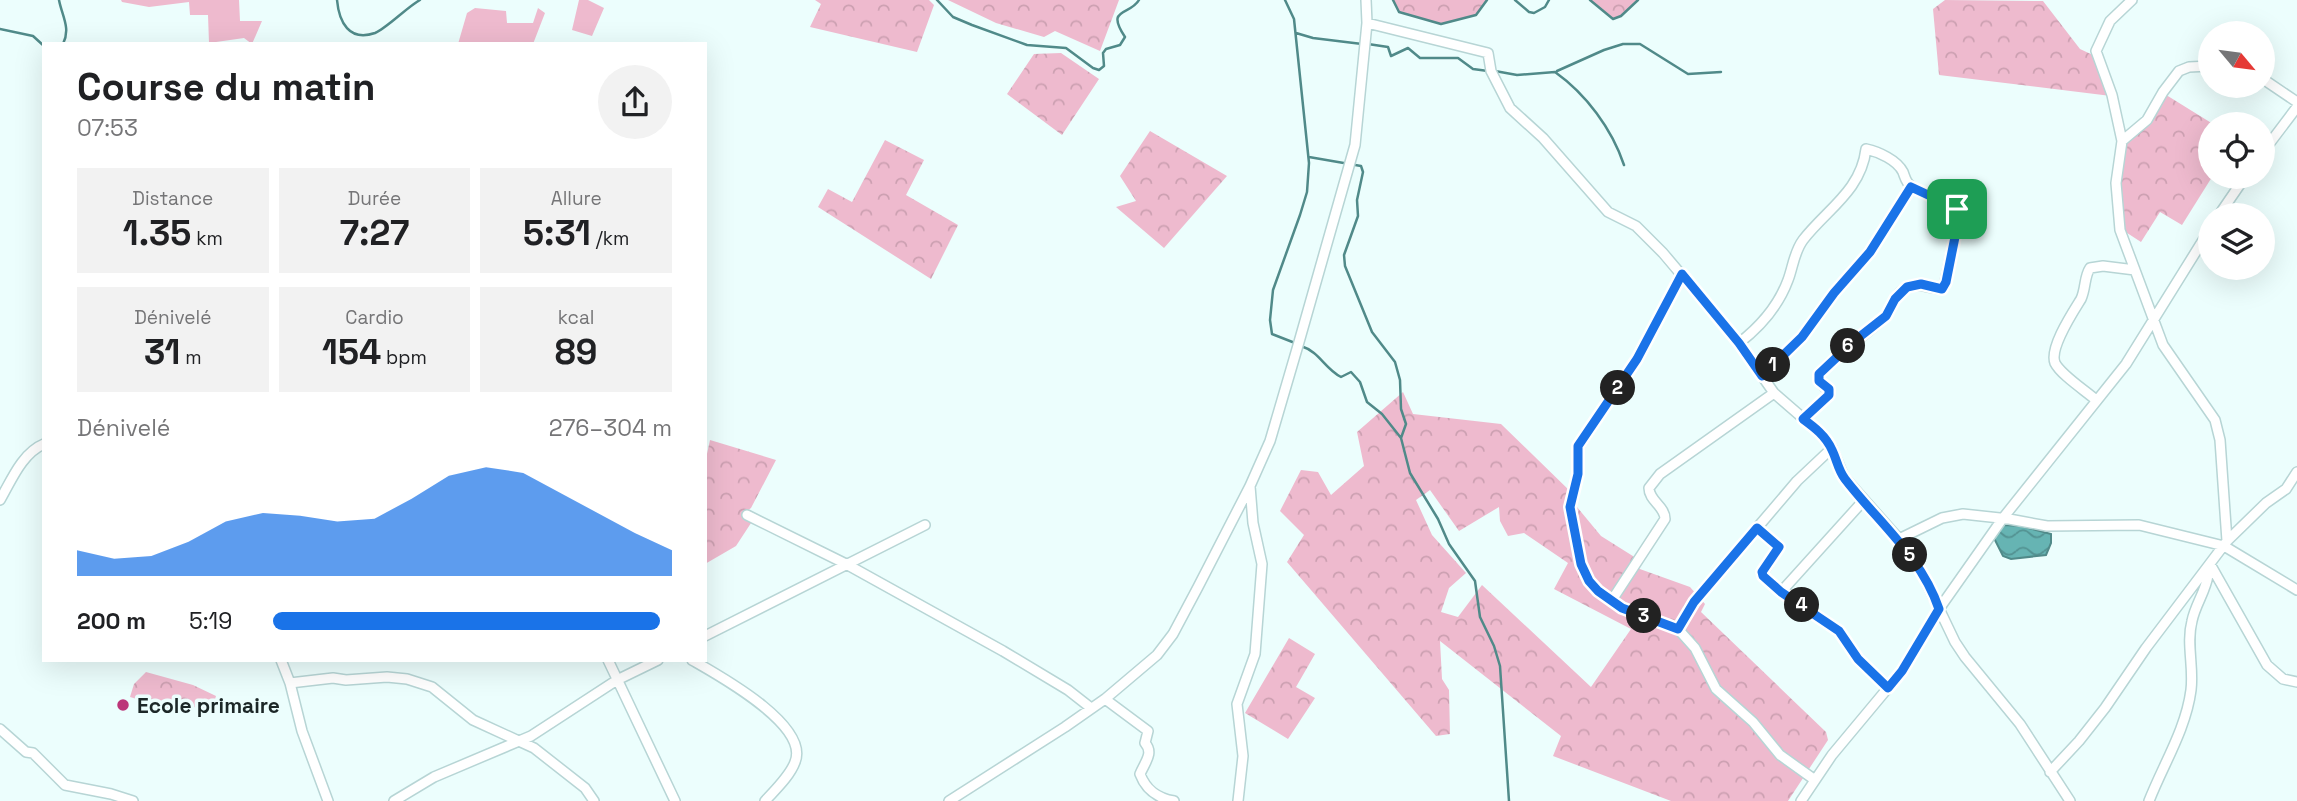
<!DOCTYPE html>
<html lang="fr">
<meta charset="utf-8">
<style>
body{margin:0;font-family:"Space Grotesk",sans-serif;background:#f2f2f2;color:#202124;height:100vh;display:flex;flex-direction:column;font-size:26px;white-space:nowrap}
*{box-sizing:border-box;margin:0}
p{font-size:23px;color:#757577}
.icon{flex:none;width:38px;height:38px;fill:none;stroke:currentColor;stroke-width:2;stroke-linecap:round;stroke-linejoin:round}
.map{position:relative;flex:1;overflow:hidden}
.drawer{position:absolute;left:42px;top:42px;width:665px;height:620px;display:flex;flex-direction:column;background:#fff;border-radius:0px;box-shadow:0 7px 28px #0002}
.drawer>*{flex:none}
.needle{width:46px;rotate:119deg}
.tools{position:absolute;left:2198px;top:21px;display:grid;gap:14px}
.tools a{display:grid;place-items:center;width:77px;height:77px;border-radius:50%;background:#fff;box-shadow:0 7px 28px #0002;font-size:35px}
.pin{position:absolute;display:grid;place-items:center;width:60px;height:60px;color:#fff;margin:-30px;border-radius:14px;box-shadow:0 4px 10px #0006}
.km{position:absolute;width:35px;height:35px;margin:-18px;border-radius:50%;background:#222;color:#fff;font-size:19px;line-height:35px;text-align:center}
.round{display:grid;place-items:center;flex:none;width:74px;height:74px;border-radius:37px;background:#f2f2f2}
.headline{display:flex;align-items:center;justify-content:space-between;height:119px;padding:0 35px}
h1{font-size:38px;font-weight:800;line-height:52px}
.stats{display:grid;grid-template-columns:repeat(3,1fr);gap:10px;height:119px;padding:7px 35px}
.stats div{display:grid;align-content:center;border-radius:0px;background:#f2f2f2;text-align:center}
.stats b{font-size:35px;font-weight:800}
.stats small{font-size:19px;font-weight:400}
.stats p{font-size:19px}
.chart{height:196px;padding:14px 35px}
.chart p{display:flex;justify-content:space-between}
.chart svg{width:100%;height:126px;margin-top:7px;fill:#1a73e8;opacity:.7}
ul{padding:0 35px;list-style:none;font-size:23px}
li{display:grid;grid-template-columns:112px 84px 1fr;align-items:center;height:52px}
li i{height:18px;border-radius:9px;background:#1a73e8}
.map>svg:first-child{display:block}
</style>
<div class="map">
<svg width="2297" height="801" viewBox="0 0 2297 801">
<defs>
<pattern id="forest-crowns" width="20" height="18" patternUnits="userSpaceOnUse" patternTransform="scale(1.75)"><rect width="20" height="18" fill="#eebace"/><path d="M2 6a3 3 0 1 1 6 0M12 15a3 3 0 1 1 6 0" fill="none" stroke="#cca0b1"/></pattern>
<pattern id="water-waves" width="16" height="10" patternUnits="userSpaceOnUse" patternTransform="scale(1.75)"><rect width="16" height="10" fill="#66b4b3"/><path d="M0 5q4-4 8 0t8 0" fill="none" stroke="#539292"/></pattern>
</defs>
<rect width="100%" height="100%" fill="#ecfefd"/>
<!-- grass -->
<path fill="#eebace" d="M121 0H239L240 21H262L252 44 244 38 209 43 208 15H190L189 2 149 7 122 2Z
M579 0H588L604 8 592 36 572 30Z
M475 8 506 11 507 23H533L538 8 545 13 533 44H458L467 13Z"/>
<!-- forest -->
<path fill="url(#forest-crowns)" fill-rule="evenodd" d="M815 0H929L934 5 917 52 810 27 821 4Z
M948 0H1119L1100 51 1055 31 1044 37 996 23Z
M1393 0H1487L1476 15 1441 24 1399 12Z
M1590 0H1638L1621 16 1613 19Z
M1945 0 2043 1 2080 49 2095 56 2111 96 1939 75 1933 9Z
M1061 53 1099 79 1062 135 1007 94 1034 54Z
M2163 93 2213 124H2210L2212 177 2182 225 2160 212 2141 242 2121 229 2116 185 2121 146Z
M1150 131 1227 176 1164 248 1116 207 1136 201 1120 176Z
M885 140 924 160 906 195 958 225 931 279 818 207 828 189 852 202Z
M1403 392 1413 414 1501 424 1573 494 1572 501 1601 536 1636 558 1637 568 1690 587 1705 604 1701 612 1826 732 1828 740 1788 801H1671L1553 756 1561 736 1440 641 1442 679 1449 690 1450 734 1436 736 1287 562 1304 535 1280 511 1301 470 1318 472 1331 495 1364 466 1357 432ZM1430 490 1459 531 1499 507 1500 521 1508 536 1524 533 1568 563 1554 589 1631 629 1591 687 1482 585 1458 617 1441 612 1449 588 1466 573 1432 535 1416 500Z
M710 440 776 460 751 508 743 514 753 520 736 546 705 564V463Z
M1289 638 1315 654 1296 687 1315 698 1288 739 1245 713Z
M146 672 193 685 216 696 212 709 192 707 189 715 130 697 134 684Z"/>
<!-- water -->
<path fill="url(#water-waves)" stroke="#508a89" stroke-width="2" d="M2004 525 2021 526 2051 534V543L2046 555 2011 559 2003 556 1994 538Z"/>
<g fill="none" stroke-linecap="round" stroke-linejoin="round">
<!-- stream -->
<path stroke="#508a89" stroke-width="2.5" d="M59 0C62 16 71 28 63 44
M337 0C339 22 349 42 375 33 387 28 406 8 420 0
M937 0 953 17 972 25 1027 45 1066 48 1093 68 1099 70 1104 66 1103 53 1106 49 1120 45 1125 37C1105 7 1130 16 1139 0
M1285 0 1294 19 1309 163 1307 192 1300 215 1273 290 1270 320 1272 334 1295 343
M1393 0 1399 12 1441 24 1476 15 1487 0
M1515 0 1529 12 1534 13 1545 7 1549 0
M1590 0 1613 19 1621 16 1638 0
M0 29 33 36 44 46
M1296 33 1313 38 1362 44
M1368 44 1388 47 1391 56 1408 48 1420 58H1458L1473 69 1488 71
M1495 71 1517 75 1555 72C1586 94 1612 129 1624 165
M1557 71 1604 50 1623 44H1640L1688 74 1721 72
M1309 157 1361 166 1363 172 1357 200 1358 216 1344 255 1345 266 1372 332 1395 362 1400 380 1401 409 1406 424 1401 438
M1301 346C1320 352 1324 368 1341 377L1351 372 1360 382 1367 402 1382 414 1401 438 1410 473 1438 519 1449 544 1475 581 1480 617 1494 646 1500 666 1509 801"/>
<defs>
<path id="street" d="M2132 0 2110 21 2096 51 2112 95 2122 141 2116 183 2120 230 2163 345 2215 420 2220 440 2227 541
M1367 23 1488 53 1491 71 1510 108 1543 138 1608 212 1636 226 1663 253 1739 343 1774 393 1819 432 1832 448 1844 477 1899 539 1921 571 1955 642 1965 657 2020 724 2070 801
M2263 79 2297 102
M2122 141 2147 120 2163 92 2179 71 2189 67 2210 66
M2263 152 2297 107
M2219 215 2245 177
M1682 274 1637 359 1579 446 1578 473 1570 507 1576 544 1581 564 1589 581 1598 591 1623 608 1678 629 1695 648 1716 689 1753 722 1780 755 1815 780
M1739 343C1761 326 1778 307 1788 280 1793 267 1794 252 1803 240 1826 210 1861 191 1866 149 1879 152 1897 160 1903 172 1905 177 1906 183 1911 186 1925 198 1947 199 1960 212L1944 287C1933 292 1921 281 1908 287 1894 293 1894 307 1885 317 1864 337 1838 352 1819 374V381L1830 393 1803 419
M1762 376 1802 337 1834 293 1870 252 1911 187
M2096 400C2086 391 2061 375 2055 363 2049 348 2073 312 2081 299 2086 288 2084 277 2090 268L2103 266 2135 270
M1832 448 1797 481 1757 528 1779 547 1762 574 1781 592 1839 631 1858 659 1888 688
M0 500C11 481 22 453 44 444
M747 515 846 564 1003 651 1068 690 1091 708
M1899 539 1942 518 1963 514 2009 519 2047 526 2139 525 2224 546 2297 590
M2210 564 2267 665 2283 679 2297 682
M1781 592 1864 500
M1612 600 1665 519C1665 506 1649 501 1649 488L1660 474 1774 393
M1678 629 1694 602 1757 528
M705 636 925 525
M281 660 290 683 302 731 328 801
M608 660 675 801
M692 660C718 675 810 725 795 762 790 776 775 790 765 801
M290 683 333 678 346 680 387 677 407 679 432 687 473 720 534 748 585 788 594 801
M1105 699 1148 731 1145 743C1154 753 1145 762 1140 774 1146 790 1157 798 1174 801
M0 729 26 752 33 753 65 785 111 794 133 801
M2050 772 2079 741 2105 708 2146 648 2227 541 2266 503 2286 489 2297 472
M394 801 434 777 531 736 617 680 658 660
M949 801 1065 727 1105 699 1157 655 1173 634 1198 587 1250 486 1270 441 1299 342 1355 145 1367 23 1366 0
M1238 801 1243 756 1237 704 1255 654 1262 564 1253 523 1250 486
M1801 801 1832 755 1902 671 1939 609 2003 518 2126 364 2210 229
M2149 801C2163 765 2186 729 2191 690 2194 667 2186 643 2192 621 2195 605 2206 591 2208 575L2205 572"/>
</defs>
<!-- street casing -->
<use href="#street" stroke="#b7d5d5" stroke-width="12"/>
<!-- street -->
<use href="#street" stroke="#fff" stroke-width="9"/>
</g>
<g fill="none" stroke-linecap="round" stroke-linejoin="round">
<defs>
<path id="route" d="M1911 187 1954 207 1960 212 1946 282 1942 289 1921 284 1907 287 1895 299 1886 316 1853 342 1819 374V381L1829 389V395L1803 419C1814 427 1826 436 1832 450 1837 460 1838 470 1845 479 1878 522 1921 556 1939 609L1902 671 1888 688 1858 659 1839 631 1781 592 1763 576 1762 572 1779 547 1757 528 1694 602 1678 629 1622 608 1598 591 1589 581 1581 564 1570 507 1578 474V446L1637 359 1682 274 1739 343 1762 376 1802 337 1834 293 1870 252Z"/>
</defs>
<!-- route casing -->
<use href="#route" stroke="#fff" stroke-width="14"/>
<!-- route -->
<use href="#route" stroke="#1a73e8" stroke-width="9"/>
</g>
<!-- markers -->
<circle fill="#bc3679" stroke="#ecfefd" stroke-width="2.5" cx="123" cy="705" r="7"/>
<g text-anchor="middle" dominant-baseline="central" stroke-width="7" stroke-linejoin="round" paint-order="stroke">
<!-- poi labels -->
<g font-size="21" font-weight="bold" fill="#1c2727" stroke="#ecfefd" text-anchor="start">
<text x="137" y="705">Ecole primaire</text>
</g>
</g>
</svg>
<div class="tools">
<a><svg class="needle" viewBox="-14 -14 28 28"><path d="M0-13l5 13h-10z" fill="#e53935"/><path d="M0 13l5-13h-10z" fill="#757577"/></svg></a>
<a><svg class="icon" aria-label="locate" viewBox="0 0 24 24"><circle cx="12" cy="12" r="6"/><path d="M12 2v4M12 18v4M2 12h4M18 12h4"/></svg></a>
<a><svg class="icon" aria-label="layers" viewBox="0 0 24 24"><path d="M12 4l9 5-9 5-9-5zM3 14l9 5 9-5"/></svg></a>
</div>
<div class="pin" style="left:1957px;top:209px;background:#1e9e55"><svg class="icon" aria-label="arrive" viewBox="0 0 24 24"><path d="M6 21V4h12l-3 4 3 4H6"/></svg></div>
<b class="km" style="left:1773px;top:365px">1</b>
<b class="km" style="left:1618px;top:388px">2</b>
<b class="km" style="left:1644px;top:616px">3</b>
<b class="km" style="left:1802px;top:605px">4</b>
<b class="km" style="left:1910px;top:555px">5</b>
<b class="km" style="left:1848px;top:346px">6</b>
<section class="drawer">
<div class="headline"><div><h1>Course du matin</h1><p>07:53</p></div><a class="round"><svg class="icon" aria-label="share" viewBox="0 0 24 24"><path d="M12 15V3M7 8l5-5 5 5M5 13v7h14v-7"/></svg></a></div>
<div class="stats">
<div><p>Distance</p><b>1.35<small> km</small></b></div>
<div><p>Durée</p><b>7:27</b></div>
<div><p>Allure</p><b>5:31<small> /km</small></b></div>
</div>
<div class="stats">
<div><p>Dénivelé</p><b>31<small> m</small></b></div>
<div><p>Cardio</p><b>154<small> bpm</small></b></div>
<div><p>kcal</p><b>89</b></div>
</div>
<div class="chart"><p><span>Dénivelé</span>276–304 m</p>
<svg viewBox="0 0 160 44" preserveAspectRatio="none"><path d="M0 44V35L10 38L20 37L30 32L40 25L50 22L60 23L70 25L80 24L90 17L100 9L110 6L120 8L130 15L140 22L150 29L160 35V44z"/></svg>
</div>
<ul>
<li><b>200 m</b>5:19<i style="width:97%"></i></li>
</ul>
</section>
</div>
